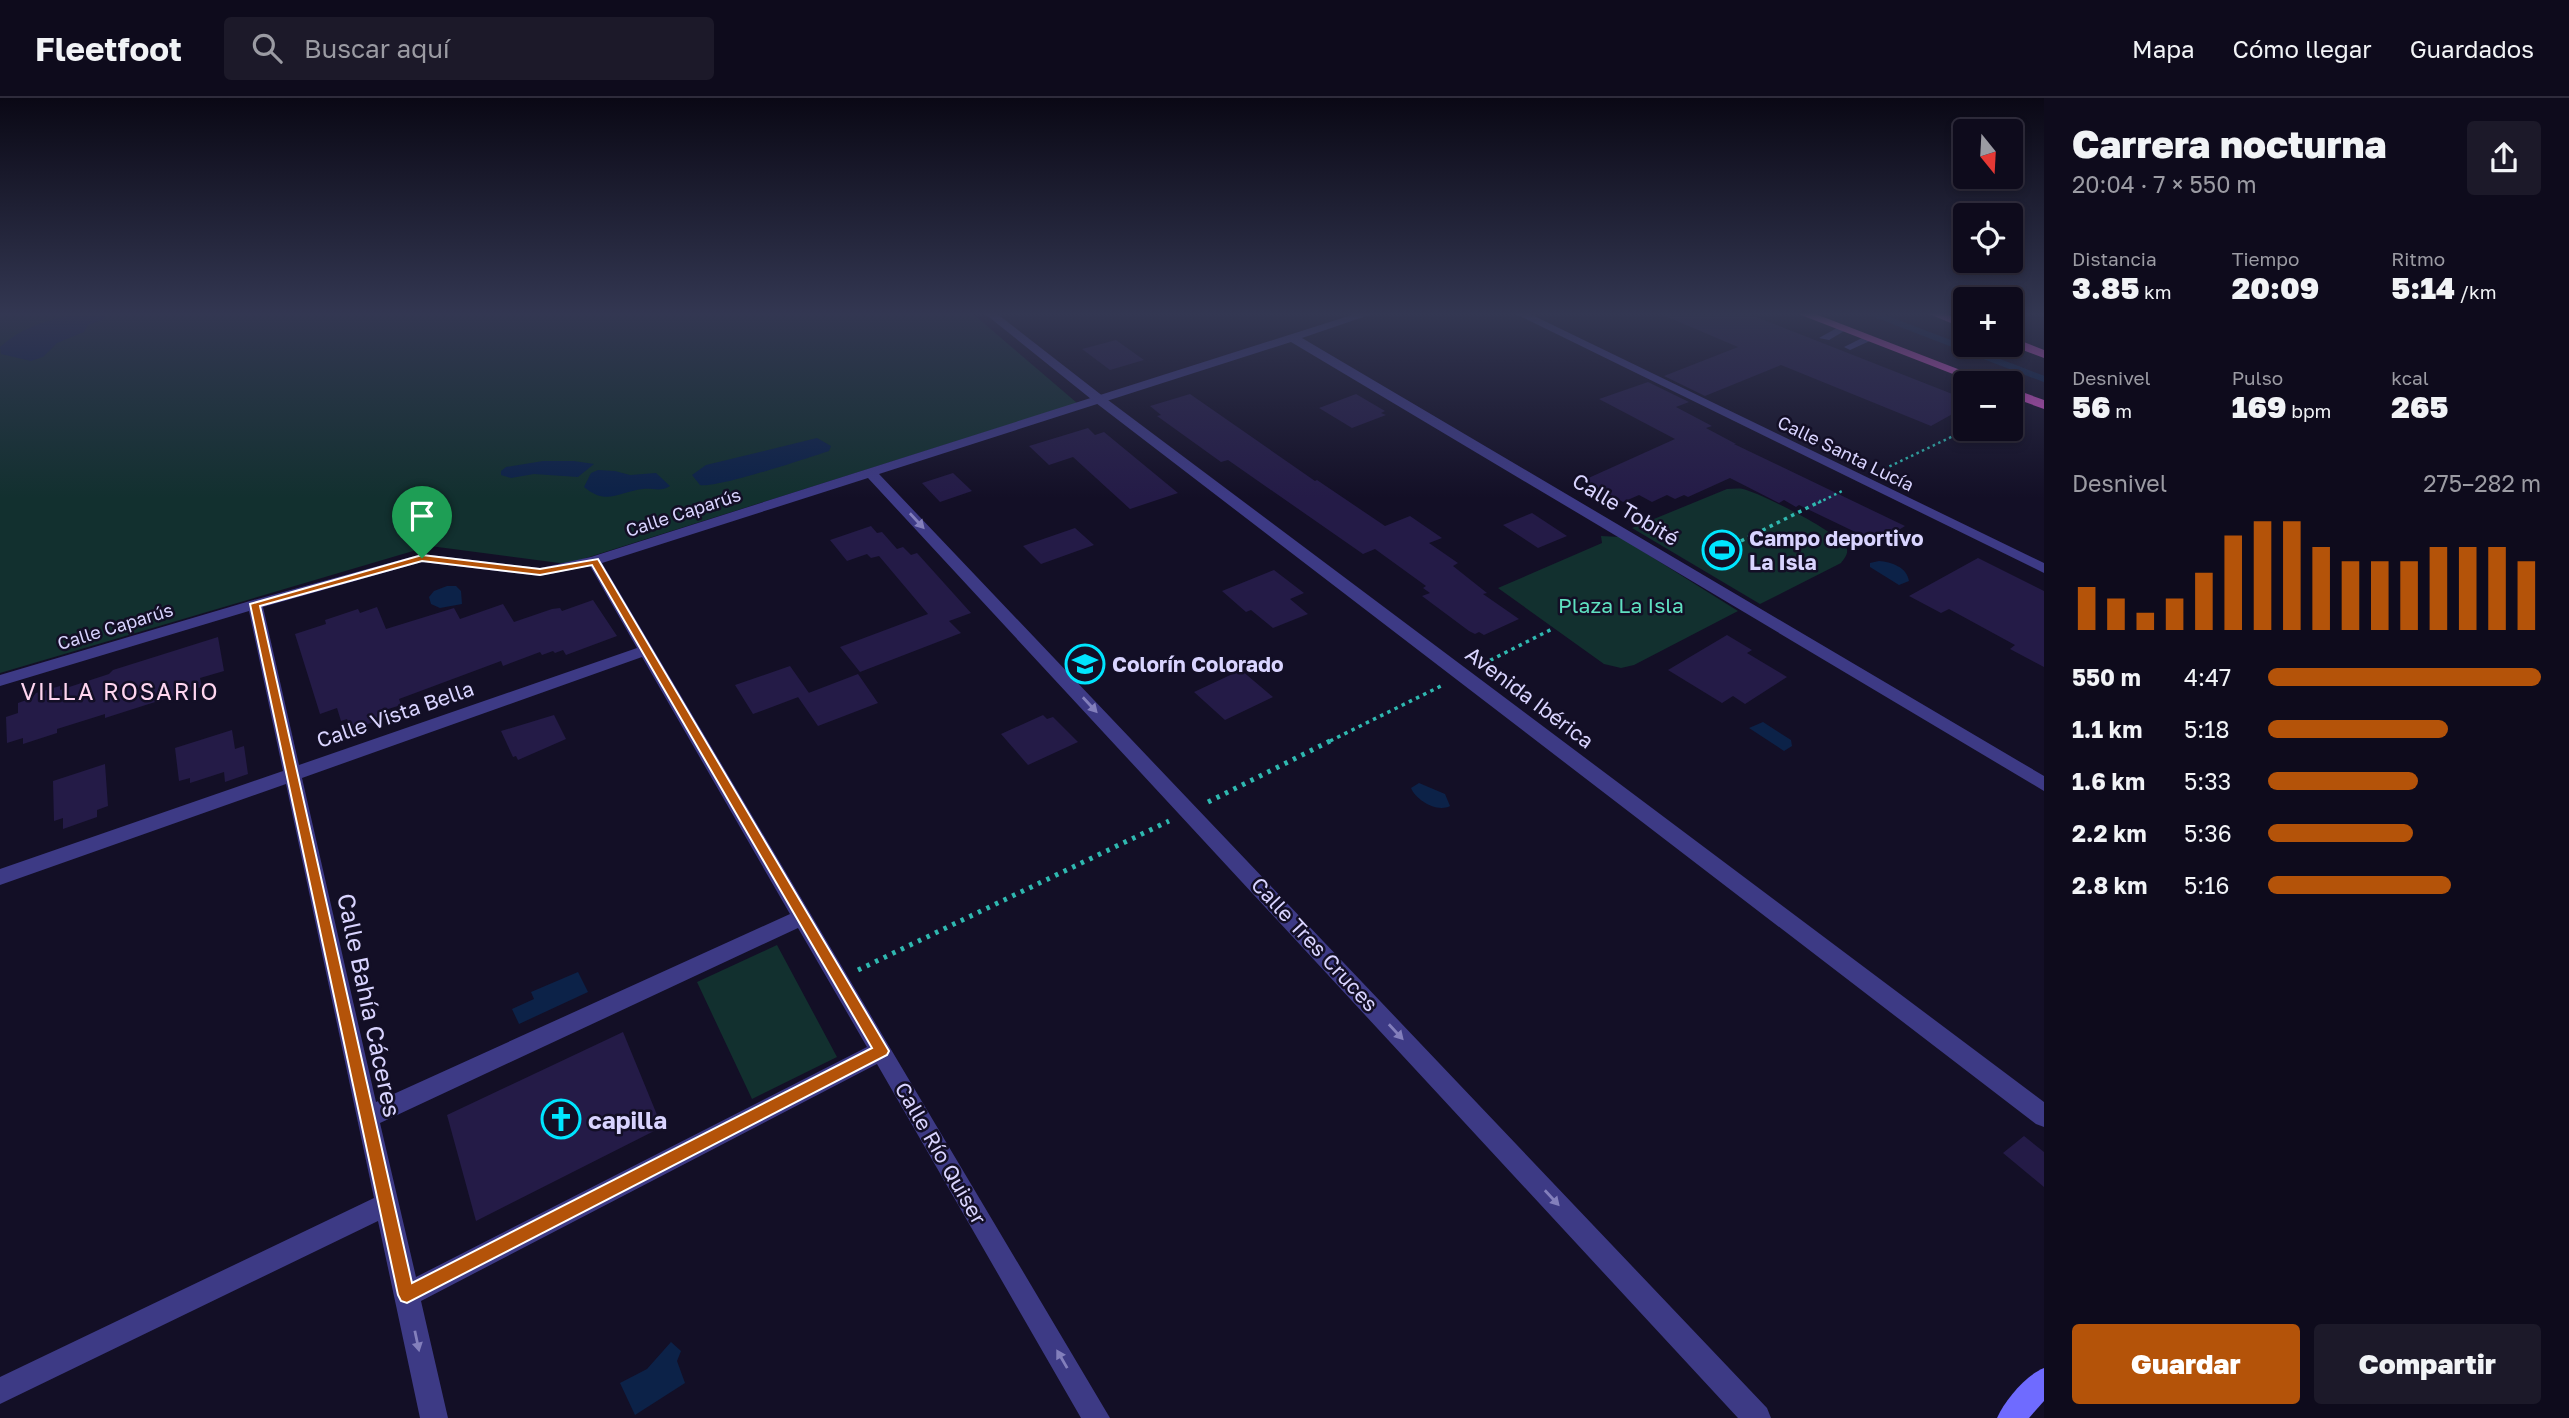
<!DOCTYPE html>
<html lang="es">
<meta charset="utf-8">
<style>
body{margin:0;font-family:"Golos Text",sans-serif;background:#1c1929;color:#f1f3f6;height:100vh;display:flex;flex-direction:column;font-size:26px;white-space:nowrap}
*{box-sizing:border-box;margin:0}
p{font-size:23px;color:#9b9ba3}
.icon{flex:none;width:38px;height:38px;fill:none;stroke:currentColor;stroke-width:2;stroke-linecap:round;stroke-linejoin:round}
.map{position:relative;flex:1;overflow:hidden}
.details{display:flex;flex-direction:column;background:#0e0b1c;width:525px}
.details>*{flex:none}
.needle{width:46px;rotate:162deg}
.fabs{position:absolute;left:1953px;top:21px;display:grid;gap:14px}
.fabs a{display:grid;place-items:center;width:70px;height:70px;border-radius:7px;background:#0e0b1c;box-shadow:0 4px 10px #0003,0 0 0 2px #2e2b3b;font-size:35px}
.pin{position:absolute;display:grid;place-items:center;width:60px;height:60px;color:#fff;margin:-72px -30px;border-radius:50% 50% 50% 0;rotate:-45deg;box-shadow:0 0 7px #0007}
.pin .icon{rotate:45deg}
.round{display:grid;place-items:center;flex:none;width:74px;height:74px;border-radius:7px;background:#1c1929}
.overview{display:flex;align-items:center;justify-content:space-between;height:119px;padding:0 28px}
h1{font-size:38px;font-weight:800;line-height:52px}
.metrics{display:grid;grid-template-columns:repeat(3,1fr);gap:10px;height:119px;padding:7px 28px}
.metrics div{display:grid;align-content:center}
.metrics b{font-size:30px;font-weight:800}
.metrics small{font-size:19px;font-weight:400}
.metrics p{font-size:19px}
.chart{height:196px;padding:14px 28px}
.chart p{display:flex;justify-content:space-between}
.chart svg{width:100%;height:126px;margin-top:7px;stroke:#b45309;stroke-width:6}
.primary-button{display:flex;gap:14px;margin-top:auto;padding:14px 28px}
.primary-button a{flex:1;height:80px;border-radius:7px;background:#b45309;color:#fff;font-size:28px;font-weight:800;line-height:80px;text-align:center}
.primary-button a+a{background:#1c1929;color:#f1f3f6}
ul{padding:0 28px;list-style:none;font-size:23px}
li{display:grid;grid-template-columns:112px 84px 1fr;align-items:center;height:52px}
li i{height:18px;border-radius:9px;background:#b45309}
header{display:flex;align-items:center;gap:42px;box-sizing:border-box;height:98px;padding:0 35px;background:#0e0b1c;border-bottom:2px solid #2e2b3b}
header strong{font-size:33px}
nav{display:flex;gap:38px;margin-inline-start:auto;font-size:24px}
.search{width:490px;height:63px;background:#1c1929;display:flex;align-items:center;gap:18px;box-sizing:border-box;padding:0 24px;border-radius:7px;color:#9b9ba3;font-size:26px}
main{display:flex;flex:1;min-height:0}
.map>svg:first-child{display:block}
</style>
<header>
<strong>Fleetfoot</strong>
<div class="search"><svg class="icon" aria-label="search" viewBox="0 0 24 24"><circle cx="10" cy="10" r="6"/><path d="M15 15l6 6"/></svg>Buscar aquí</div>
<nav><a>Mapa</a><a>Cómo llegar</a><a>Guardados</a></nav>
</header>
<main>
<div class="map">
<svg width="2044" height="1320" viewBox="0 0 2044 1320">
<rect width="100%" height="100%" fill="#130f26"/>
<!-- green -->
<path fill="#12302f" d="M0 215H972L1077 305 567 466 430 448 0 575Z
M1727 391C1732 391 1738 390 1743 391 1760 395 1843 436 1847 451 1848 457 1844 461 1841 465L1760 506 1632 430Z
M1601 438 1620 439 1738 513 1634 567 1621 570 1604 566 1498 490 1602 445Z
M777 847 837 959 752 1001 697 884Z"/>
<!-- water -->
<path fill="#0c2248" d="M69 218H105L104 221 88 227 84 234 57 245 43 259 31 263 1 256 0 249C18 232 45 222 69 218Z
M817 340 831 348 829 353C808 360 715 391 700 387L692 377 706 367Z
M543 363H574L594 366 578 379 534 376 511 380 501 377V373L506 369Z
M598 372 615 373 630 377 656 375 670 388C661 394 653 390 643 391 618 394 607 408 584 389L591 375Z
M1879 463C1891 464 1907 469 1909 483L1899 487 1870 469V465Z
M447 488H456L461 493 462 506 440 510 431 506 429 499 434 493Z
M1763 624 1791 642 1792 648 1784 653 1749 630Z
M1419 685 1445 696 1450 708C1437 715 1416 702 1411 690Z
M578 874 588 894 519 926 512 911 534 901 531 894Z
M671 1244 681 1253 677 1263 685 1285 635 1317 620 1285 647 1271Z"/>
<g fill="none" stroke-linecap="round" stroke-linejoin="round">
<!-- stream -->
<path stroke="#0c2248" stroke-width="6" d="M1872 215 2044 281"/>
</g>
<!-- building -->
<path fill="#241b47" d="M1658 215H1746L1965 301V309L1931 328 1781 267 1705 298 1664 278 1738 249Z
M1116 242 1144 262 1110 272 1082 251Z
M1648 284 1689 304 1676 309 1712 328 1706 330 1736 346H1734L1905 428 1880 444H1876L1799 407 1796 409 1784 402 1779 405 1730 380 1688 399 1684 397 1675 401 1667 397 1652 404 1639 397 1623 404 1584 382 1675 341 1599 301Z
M1190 296 1315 383 1317 382 1385 428 1410 418 1442 440 1429 445 1458 465 1453 468 1487 495 1483 496 1519 521 1484 537 1479 534 1475 536 1469 533 1422 498 1430 495 1423 490 1426 488 1375 451 1363 456 1228 362 1221 364 1157 318 1161 317 1150 308Z
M1356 296 1385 313 1381 315 1386 317 1352 330 1319 310Z
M1088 330 1095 337 1104 334 1178 395 1130 411 1073 359 1049 367 1029 348Z
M953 375 972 393 940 404 922 385Z
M1532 415 1567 438 1538 450 1503 427Z
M871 428 877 435 882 434 897 451 903 449 911 457 917 455 971 515 949 523 961 535 860 574 840 549 928 516 879 458 871 460 867 456 847 463 830 442Z
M1075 430 1094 447 1041 466 1023 448Z
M1978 460 2044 493V569L2010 551 2015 547 1949 511 1941 515 1909 498Z
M1274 472 1304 495 1290 501 1308 516 1273 530 1251 512 1246 514 1222 493Z
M593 502 617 538 566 557 563 552 555 555 553 553 542 557 540 554 503 568 501 563 399 601 401 607 385 612 388 619 351 632 347 621 341 623 337 610 320 616 295 536 326 526 325 522 358 511 360 515 377 509 386 531 454 510 460 521 503 506 514 524 552 511 560 510 562 513Z
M1727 537 1752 552 1747 555 1787 579 1745 606 1733 598 1722 605 1668 572Z
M218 539 224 573 200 580 202 589 105 620V616L57 631V635L23 646V640L7 645 6 619 18 615V605L32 600 36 595 60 588V592L109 576 113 572Z
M790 568 809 595 753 616 735 587Z
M1241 572 1273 599 1225 622 1194 594Z
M858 576 878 605 818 628 798 599Z
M554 617 566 641 518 662 516 658 513 659 501 633Z
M1043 617 1047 621 1053 619 1078 644 1028 667 1001 636Z
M232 632 235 651 244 648 248 676 225 684 224 674 190 685V680L179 683 175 650Z
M105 666 108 708 97 712V719L63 731V720L54 723 53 683Z
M623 934 662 1029 476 1123 447 1017Z
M2024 1038 2044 1054V1089L2003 1055Z"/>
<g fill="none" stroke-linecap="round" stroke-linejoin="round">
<!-- path-far2 -->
<path stroke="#2fb8b0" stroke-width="2.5" stroke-dasharray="2.5 3.5" stroke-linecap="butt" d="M1884 371 1968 331
M1818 405 1842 393"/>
<!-- path-far1 -->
<path stroke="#2fb8b0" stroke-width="3.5" stroke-dasharray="3.5 4.5" stroke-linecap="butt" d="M1741 443 1821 403
M1483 566 1554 530
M1330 643 1441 588"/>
<!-- path -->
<path stroke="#2fb8b0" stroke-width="5" stroke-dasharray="3.5 6" stroke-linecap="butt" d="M1208 704 1334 641
M858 872 1169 723"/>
<!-- minor -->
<path fill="#3d3a85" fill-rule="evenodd" d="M1358 215H1375L1302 240 2044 678V693L1291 244 879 376 1767 1310 1771 1320H1738L868 380 602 465 1110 1320H1081L877 966 421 1203 448 1320H420L378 1123 0 1306V1279L374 1100 286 686 0 787V771L283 673 249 513 0 588V577L250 503 422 456 540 470 591 459ZM422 464 540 478 590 468 637 550 299 667 263 509ZM642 559 790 816 376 1004 302 680ZM798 830 867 949 416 1179 380 1025Z
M1514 215H1528L2044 465V475Z
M1959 215H1965V221L1959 225H1951V221Z
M1842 227 1848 230 1846 232 1829 242 1819 240Z
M1868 237 1872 238V242L1850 252 1844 249Z"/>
<!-- tertiary -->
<path fill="#3d3a85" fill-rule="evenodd" d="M984 215H996L1104 299 2044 1004V1029L2036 1026 1096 305Z"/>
<!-- secondary -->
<path fill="#6f6bff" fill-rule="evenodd" d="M2044 1270V1303L2029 1320H1997C2005 1302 2026 1277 2044 1270Z"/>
<!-- trunk -->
<path fill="#e055d1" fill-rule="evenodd" d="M1796 215H1813L1994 285H1976Z
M1927 215H1944L1965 223V231Z
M2011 239 2044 252V260L2009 247Z
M2011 290 2044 302V311L2011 299Z"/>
</g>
<!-- one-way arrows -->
<defs><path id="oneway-solid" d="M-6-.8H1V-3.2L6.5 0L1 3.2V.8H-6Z" transform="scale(1.75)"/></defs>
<g fill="#837fbc">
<use href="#oneway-solid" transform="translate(917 423) rotate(47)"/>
<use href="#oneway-solid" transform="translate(1090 607) rotate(47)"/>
<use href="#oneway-solid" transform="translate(1396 934) rotate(47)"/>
<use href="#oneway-solid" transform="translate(1552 1100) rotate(47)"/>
<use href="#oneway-solid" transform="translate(417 1243) rotate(78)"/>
<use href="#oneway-solid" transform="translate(1062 1261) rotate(-120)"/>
</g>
<!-- sky -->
<linearGradient id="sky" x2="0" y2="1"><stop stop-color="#0a0815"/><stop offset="0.54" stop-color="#333752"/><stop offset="1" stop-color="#333752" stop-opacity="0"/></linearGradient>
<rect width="2044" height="400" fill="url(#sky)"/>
<!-- route -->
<path fill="#b45309" stroke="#fff" stroke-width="2" fill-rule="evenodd" d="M422 457 540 471 598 461 889 953 887 957 407 1205 401 1203 398 1197 250 506ZM422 463 540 477 592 467 872 950 412 1185 260 508Z"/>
<!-- icons -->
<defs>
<symbol id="stadium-ring" viewBox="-11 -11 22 22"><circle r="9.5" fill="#130f26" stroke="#00e5ff" stroke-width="1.5"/><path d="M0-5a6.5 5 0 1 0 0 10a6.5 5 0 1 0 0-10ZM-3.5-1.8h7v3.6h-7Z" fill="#00e5ff"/></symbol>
<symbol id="school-ring" viewBox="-11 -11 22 22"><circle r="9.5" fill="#130f26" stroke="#00e5ff" stroke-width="1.5"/><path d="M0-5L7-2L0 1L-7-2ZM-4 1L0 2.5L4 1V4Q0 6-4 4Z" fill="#00e5ff"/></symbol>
<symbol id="church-ring" viewBox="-11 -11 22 22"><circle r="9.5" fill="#130f26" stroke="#00e5ff" stroke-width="1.5"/><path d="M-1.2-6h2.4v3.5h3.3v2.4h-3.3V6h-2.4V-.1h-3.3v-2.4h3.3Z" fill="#00e5ff"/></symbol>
</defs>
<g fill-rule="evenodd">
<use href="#stadium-ring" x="1700" y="430" width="44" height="44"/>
<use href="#school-ring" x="1063" y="544" width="44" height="44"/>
<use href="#church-ring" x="539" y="999" width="44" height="44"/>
</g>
<g text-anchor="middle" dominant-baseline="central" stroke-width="5" stroke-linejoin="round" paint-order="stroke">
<!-- far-street labels -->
<g font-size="18" fill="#d9d4ff" stroke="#130f26">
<text transform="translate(1846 355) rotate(26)">Calle Santa Lucía</text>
<text transform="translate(683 414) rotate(-18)">Calle Caparús</text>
<text transform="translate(115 528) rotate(-17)">Calle Caparús</text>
</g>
<!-- street labels -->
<g font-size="21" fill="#d9d4ff" stroke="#130f26">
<text transform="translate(1626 411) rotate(31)">Calle Tobité</text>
<text transform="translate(1530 599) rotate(37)">Avenida Ibérica</text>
<text transform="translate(395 616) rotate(-19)">Calle Vista Bella</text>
<text transform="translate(1315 846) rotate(47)">Calle Tres Cruces</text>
<text transform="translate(941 1055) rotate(60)">Calle Río Quiser</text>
</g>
<!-- poi labels -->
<g font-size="21" font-weight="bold" fill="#d9d4ff" stroke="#130f26" text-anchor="start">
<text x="1749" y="440">Campo deportivo<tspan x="1749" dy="24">La Isla</tspan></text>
<text x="1112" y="566">Colorín Colorado</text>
</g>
<!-- park labels -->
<g font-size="21" fill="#5fe0c0" stroke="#130f26">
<text x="1621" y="507">Plaza La Isla</text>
</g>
<!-- neighbourhood labels -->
<g font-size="23" letter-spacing="2" fill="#ffd6f0" stroke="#130f26">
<text x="120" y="593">VILLA ROSARIO</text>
</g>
<!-- near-street labels -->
<g font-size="24" fill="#d9d4ff" stroke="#130f26">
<text transform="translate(370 907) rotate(78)">Calle Bahía Cáceres</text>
</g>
<!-- near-poi labels -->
<g font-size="24" font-weight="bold" fill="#d9d4ff" stroke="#130f26" text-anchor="start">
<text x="588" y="1021">capilla</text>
</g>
</g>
</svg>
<div class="fabs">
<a><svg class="needle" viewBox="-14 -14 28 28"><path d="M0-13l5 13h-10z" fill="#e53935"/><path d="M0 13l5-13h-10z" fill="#9b9ba3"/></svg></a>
<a><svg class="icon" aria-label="locate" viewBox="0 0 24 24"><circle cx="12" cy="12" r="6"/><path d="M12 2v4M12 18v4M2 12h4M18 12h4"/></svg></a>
<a>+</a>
<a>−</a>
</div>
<div class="pin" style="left:422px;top:460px;background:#1e9e55"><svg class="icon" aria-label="arrive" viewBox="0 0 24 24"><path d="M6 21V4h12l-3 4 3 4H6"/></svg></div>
</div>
<section class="details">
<div class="overview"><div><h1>Carrera nocturna</h1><p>20:04 · 7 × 550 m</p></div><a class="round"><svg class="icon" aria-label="share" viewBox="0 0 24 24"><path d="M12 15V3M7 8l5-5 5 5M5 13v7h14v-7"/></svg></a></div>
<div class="metrics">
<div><p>Distancia</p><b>3.85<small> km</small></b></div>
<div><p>Tiempo</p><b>20:09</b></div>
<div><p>Ritmo</p><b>5:14<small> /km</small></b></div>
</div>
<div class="metrics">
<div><p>Desnivel</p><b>56<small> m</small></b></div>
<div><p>Pulso</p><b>169<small> bpm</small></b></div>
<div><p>kcal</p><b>265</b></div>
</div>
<div class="chart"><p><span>Desnivel</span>275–282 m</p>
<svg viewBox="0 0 160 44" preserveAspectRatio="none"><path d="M5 44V29M15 44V33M25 44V38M35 44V33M45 44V24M55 44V11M65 44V6M75 44V6M85 44V15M95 44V20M105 44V20M115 44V20M125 44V15M135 44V15M145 44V15M155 44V20"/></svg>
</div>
<ul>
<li><b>550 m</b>4:47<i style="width:100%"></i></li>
<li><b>1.1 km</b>5:18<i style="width:66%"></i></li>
<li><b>1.6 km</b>5:33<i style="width:55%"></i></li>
<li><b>2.2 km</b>5:36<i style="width:53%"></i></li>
<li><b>2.8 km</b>5:16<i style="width:67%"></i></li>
</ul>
<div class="primary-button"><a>Guardar</a><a>Compartir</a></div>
</section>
</main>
